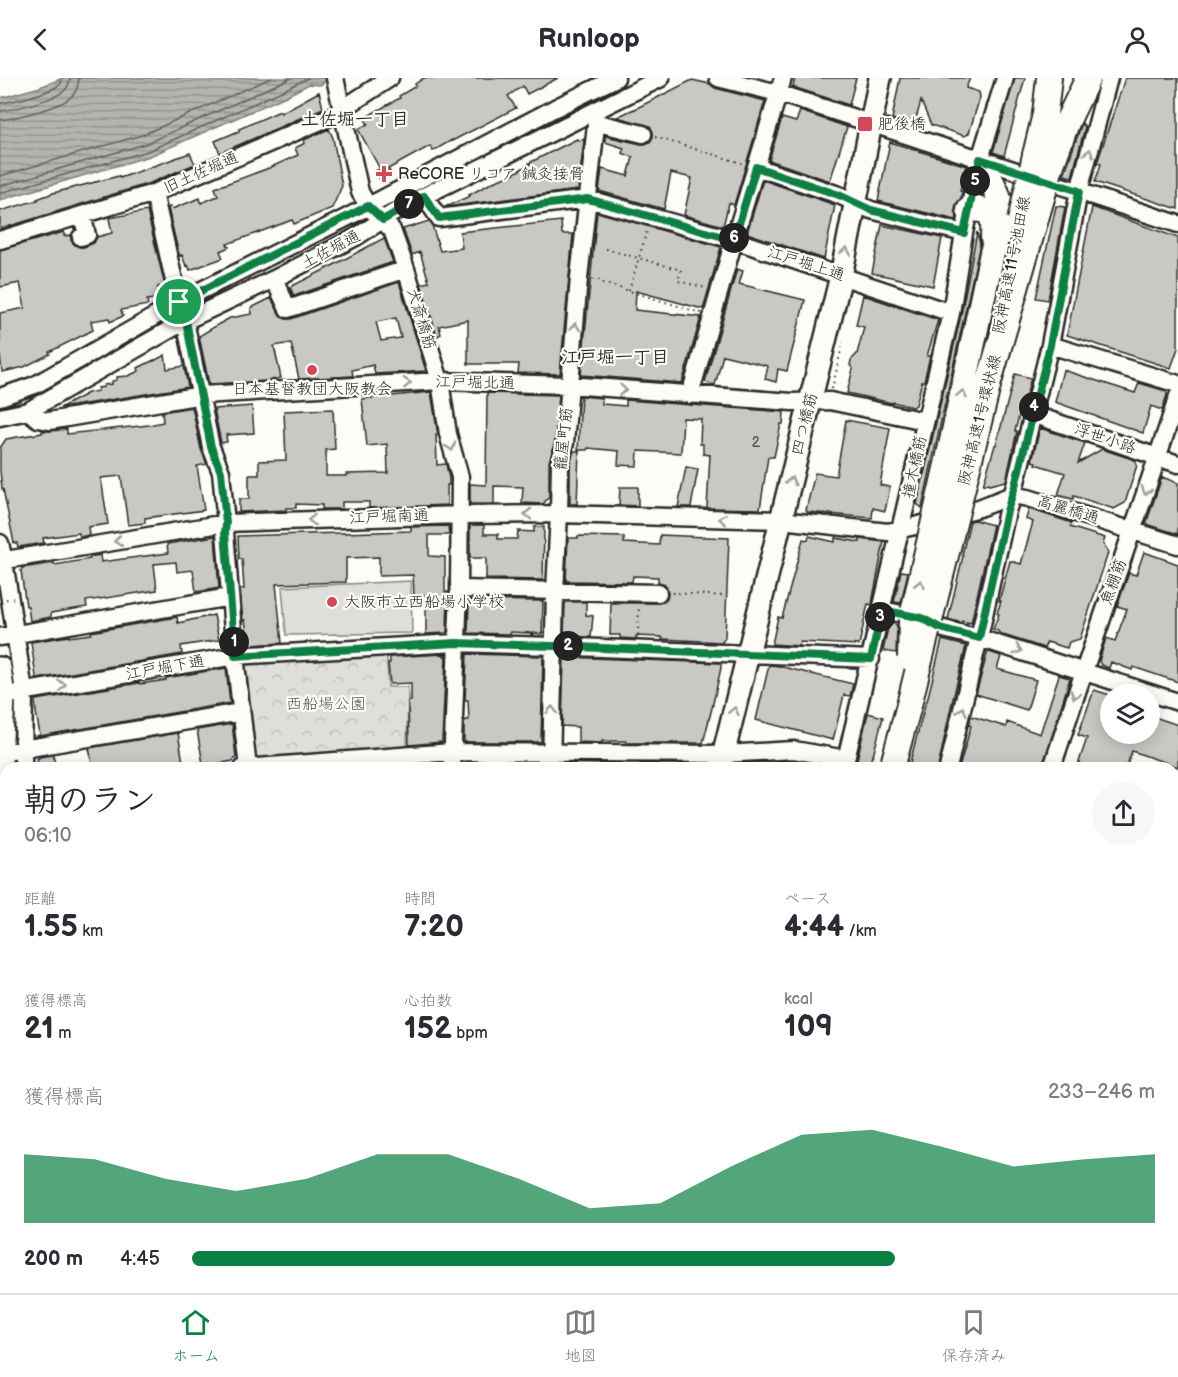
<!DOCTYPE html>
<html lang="ja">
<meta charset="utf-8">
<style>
body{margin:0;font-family:"Balsamiq Sans","Klee One",sans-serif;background:#f7f7f7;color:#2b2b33;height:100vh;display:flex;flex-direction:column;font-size:22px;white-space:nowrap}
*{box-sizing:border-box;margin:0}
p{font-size:20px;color:#7c7c81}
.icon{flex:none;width:33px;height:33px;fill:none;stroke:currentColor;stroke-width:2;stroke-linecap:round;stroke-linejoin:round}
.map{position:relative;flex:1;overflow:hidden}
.panel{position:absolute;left:0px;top:684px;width:1179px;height:531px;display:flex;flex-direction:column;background:#fff;border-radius:18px 18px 0 0;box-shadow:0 3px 15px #0003}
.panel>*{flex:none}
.fabs{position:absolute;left:1100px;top:606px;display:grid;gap:12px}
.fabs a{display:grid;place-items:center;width:60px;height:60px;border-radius:50%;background:#fff;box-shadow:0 3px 15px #0003;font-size:30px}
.pin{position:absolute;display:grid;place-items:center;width:51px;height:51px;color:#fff;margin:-26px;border:3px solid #fff;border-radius:50%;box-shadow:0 2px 6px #0007}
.km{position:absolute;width:30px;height:30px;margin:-15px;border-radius:50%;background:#222;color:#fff;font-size:16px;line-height:30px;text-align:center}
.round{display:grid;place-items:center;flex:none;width:63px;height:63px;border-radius:32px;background:#f7f7f7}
.summary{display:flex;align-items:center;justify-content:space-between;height:102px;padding:0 24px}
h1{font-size:33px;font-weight:600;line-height:45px}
.stats{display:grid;grid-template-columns:repeat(3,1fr);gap:9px;height:102px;padding:6px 24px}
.stats div{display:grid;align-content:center}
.stats b{font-size:30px;font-weight:600}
.stats small{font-size:16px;font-weight:400}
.stats p{font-size:16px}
.chart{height:168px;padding:12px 24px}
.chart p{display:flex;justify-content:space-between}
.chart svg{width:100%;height:108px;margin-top:6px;fill:#0b8043;opacity:.7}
ul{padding:0 24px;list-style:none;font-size:20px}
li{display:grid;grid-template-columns:96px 72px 1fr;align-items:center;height:45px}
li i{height:15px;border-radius:8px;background:#0b8043}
header{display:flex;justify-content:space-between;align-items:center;height:78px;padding:0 24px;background:#fff;font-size:27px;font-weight:600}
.tabs{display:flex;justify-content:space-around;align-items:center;height:84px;border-top:2px solid #e1e1e2;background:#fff;font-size:16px;color:#7c7c81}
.tabs a{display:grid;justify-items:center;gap:3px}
.tabs .selected{color:#0b8043}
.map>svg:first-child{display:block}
</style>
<header><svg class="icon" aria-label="back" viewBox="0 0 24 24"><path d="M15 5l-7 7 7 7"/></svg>Runloop<svg class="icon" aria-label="person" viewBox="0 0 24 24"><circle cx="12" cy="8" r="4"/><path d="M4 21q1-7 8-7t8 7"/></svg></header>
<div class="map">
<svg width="1178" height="1215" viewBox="0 0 1178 1215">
<defs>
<pattern id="forest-crowns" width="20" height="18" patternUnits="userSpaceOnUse" patternTransform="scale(1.5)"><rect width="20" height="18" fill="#dfdeda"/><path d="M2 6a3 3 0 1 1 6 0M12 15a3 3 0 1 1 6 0" fill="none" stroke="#c0bfbb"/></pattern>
<pattern id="water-rules" width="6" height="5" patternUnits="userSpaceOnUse" patternTransform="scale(1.5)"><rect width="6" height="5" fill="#b5b4b1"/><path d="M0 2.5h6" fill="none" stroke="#939390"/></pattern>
</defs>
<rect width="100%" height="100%" fill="#fdfcf7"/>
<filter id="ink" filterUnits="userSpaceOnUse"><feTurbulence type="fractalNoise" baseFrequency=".0167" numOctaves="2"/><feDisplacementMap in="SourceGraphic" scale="12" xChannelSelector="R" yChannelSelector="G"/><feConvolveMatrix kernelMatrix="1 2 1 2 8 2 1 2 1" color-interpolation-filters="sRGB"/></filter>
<g filter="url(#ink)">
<!-- grass -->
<path fill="#dfdeda" stroke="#858482" stroke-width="1.5" d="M411 503 412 555 286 557 282 509Z"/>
<!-- forest -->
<path fill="url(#forest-crowns)" stroke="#858482" stroke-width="1.5" d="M387 574 388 609H408L407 669 257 680 254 676 245 585Z
M3 914H6V1170H0V925Z"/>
<!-- water -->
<path fill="url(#water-rules)" stroke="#7e7d7b" stroke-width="1.5" d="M63 0H331L320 7 309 6 286 18 150 78 0 122V20L40 9Z"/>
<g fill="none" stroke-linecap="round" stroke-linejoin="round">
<!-- shore -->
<path stroke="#626261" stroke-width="1.5" d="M0 25C13 24 47 15 58 8 62 5 61 5 62 0
M0 33C13 32 55 21 64 13 69 9 69 5 70 0
M0 42 7 41C23 37 61 30 72 18 77 13 78 7 79 0
M0 98 142 57 271 0
M0 108 145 66 291 0
M0 115 148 73 284 12 308 0"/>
</g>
<!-- building -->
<path fill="#c9c8c4" stroke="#2b2b2b" stroke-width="1.5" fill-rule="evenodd" d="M424 0H558L527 16 523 8 508 18 516 30 452 63V62L433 73 430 68 388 91 392 97 381 103 375 93 380 91 358 51 368 46 364 40 400 20 399 18 416 8 415 6Z
M795 0H856L849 27 793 9Z
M900 0H970L966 10 979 14 980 19 969 55 965 58 931 47 921 23 914 48 892 41Z
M1015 0H1025L1004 78 993 74Z
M1125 0H1178V131L1095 104 1101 86 1097 85 1100 76Z
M692 2 710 6 715 10 765 23 734 127 729 125 723 148 684 137 692 100 671 95 664 131 599 113 602 91 628 98 633 79 622 75 624 70 605 64V58L641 66H645L650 64 653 59V54L650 48 617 39 634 31 633 32Z
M319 14 323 30 220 75 215 63 239 53V51L280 33 281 35Z
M800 33 847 49 830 103 769 82 782 40 796 44Z
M1082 45 1085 49 1072 99 1064 97Z
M329 51 333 60 342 108 332 130 294 146 292 142 227 166 229 169 220 173 223 180 190 192 188 187 186 188 182 177 180 178 178 173 168 130 171 128 172 131 200 120 201 125 218 118 215 110 269 90 298 77 295 70 305 65 304 62Z
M577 61 579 63 583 61 584 63 578 112 445 129 470 118 469 117 493 104 511 97 530 86 529 85Z
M890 64 967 88 960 113H962L961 120 956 126 955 132 957 139 956 142 878 123Z
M190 75 195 86 150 105 0 151V133L38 122 37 121 53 115 119 98 120 100Z
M763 102 835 127 824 181 747 155Z
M1056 128 1065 129 1048 222 1036 220Z
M1092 129 1178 160V270L1171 290 1067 257Z
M147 133 165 208 158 209 160 220 147 222 148 227 121 232 123 238 110 244 109 240 91 243 93 252 49 274 50 276 24 289 2 294 0 277V235L25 230 20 205 0 209V172L64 154V158L71 157V163L75 167 79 169H84L94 165 97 159 112 155 109 140Z
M597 134 721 169 703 231 636 213 635 232 701 239 682 305 581 297Z
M429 143 432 147 440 173 462 170 460 154 496 150 561 143 562 156H573L560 296 518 295 519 286H468V242L439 248 441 256 437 258 421 206 429 204 420 174 412 177 403 151Z
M882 147 942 160 933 208 872 195Z
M977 154 980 166 922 430 917 426 961 237Z
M384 160 393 184 294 218 290 209 330 189Z
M737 191 743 193 739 206 805 222 787 293 778 291 776 304 765 301 768 288 723 277 715 307 705 304Z
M399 204 426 293 375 296 373 287 352 292 353 298 299 301 291 265 274 268 281 300 267 303 209 306 199 258 219 246 230 240 252 236 251 230 271 220 281 239 286 241H291ZM396 240 401 260 381 263 376 244Z
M863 217 938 242 927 278H930L924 303H922L916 327 913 329 893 324 892 325 847 315 853 291 850 287 851 282 857 276 864 249 856 247Z
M165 277 167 291 184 288 188 309 60 330 88 315 98 313V310L104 309V307L112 306V303L117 302V299L128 298 139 293 138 290 154 282V283Z
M1063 292 1135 315 1139 305 1166 313 1167 317 1162 332 1151 328 1143 355 1055 324Z
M1015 296 1031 300 1023 330H1021L1015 353H1017L1006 403 989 407V405L983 407 995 367H996L999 356Z
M431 314 438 357H436L437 387 446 386 449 400V407H447V427L369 430V424H342V431H322V427L296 426V430H286V432L239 434V421H249V397H259V383L286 382 284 333 333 331 335 371 326 372V398H346V396L388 395 387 366 367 368 362 321Z
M487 315 559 317 555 363 549 384V419L543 426 522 425 523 409 494 408V426H470V406L486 407Z
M581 318 602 320V326L626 328V322L784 334 783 346H781L774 379H768L760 431 707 430 710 377 703 376V366H700L701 341 683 340 681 375 638 373 637 388 618 387 619 373 588 370 587 372H578Z
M252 328 254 355 226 357 227 364 221 365 214 331Z
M192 329 201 371 207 386 197 388 204 432 145 440V445L128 447 121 398 101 400 108 446 88 449 89 457 80 459 79 455 43 460 44 465 18 469 17 465H14L3 411H2L0 393V370L6 361 42 355V353H51L67 351V356L149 347 163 344 162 334Z
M846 342 890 350 880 407 890 409 885 433 873 430 872 440 808 434 806 432 815 395 836 398Z
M1040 350 1085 365 1078 385 1102 371 1135 382 1137 387 1125 425 1114 431 1074 418 1073 421 1058 417 1065 395 1035 386 1036 384 1032 383Z
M574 373H579L577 426H570V385Z
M686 389 698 391 691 429H678Z
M1162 399 1178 405V456L1146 446Z
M620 409H638V428L619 427Z
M1029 431 1072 445 1070 449 1105 460 1103 466 1108 475 1080 561 1069 564 1067 570 1047 564 1044 570 1000 556 998 553 993 551 999 536 997 535 1001 523H999L1010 483 1021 486 1033 444 1026 441Z
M974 442 993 447 971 545 962 543V545L948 541 963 478 962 477 970 443Z
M470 447H484V456H498V461H517L518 453 534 454V449H544L543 502 486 501V480H470Z
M448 448 449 457H429V478L445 479V514H448L447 555 426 556V517H414L413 497 379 498V479L346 480V504L276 506 282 565 250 567 249 558 247 556 245 542 243 543 240 511H244L242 481H239L238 458 411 453V449Z
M660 457 729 460 725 560 722 564 662 561V559L636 558V561L620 560V557H610L611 525H658L663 524 667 521 668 516 667 510 664 506 658 504V499L633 498 632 504 566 503 568 460H578V458L624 459V465L659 467Z
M215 458 219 510 196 514 193 492 177 494 176 484 154 486 157 512 86 523 87 529 51 535V539L30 543 28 528H26L21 493 22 490 54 485 55 487 90 481 89 479 100 477 101 484 168 475 167 466Z
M809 458 835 464V460L860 464V461L884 464 873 520 872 527 868 526 859 567 800 564 799 568 772 566 778 539 782 540 803 461 808 462Z
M1144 474 1178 486V604L1133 589 1132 592 1111 584 1109 590 1101 587 1099 583 1106 560 1115 563 1127 531 1117 528 1129 495 1136 497Z
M901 493 908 494 901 525 894 524Z
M469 522 543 523 542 556 532 555 534 557H531V555L510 554V556L468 555Z
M565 524H586V537L593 538 591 559 564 558Z
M214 537 219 562 181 568 182 576 37 601 36 599 31 564 69 558V559L91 556V554L177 539 178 545Z
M889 545 897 547 896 575 883 573Z
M942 562 966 568 951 629 938 690H915L909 688 926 623H927Z
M989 574 1001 578 997 591 1036 602 1027 632 976 616 987 576Z
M444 576V578H446L442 664 409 667 408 623H411V605L390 606 388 585H390V579Z
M467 576 543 578 541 664H464V642H469L468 622H465Z
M564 579 721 585V590L712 630 703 665H626V663H602V665L578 664V649L562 648Z
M769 587 779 588 853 606 850 618 844 617 833 662 756 642Z
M226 590 230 625 34 659 40 657 36 634 35 623 36 622 139 605 140 606 166 602V600Z
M1059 597 1070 600 1042 690H959L971 648 969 647 971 638 1006 649 1007 644 1040 656Z
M1094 612 1110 617V656H1149V637L1178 647V689L1132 673 1126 690H1077L1087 660 1078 657Z
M868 635 883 639 873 678H872L868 690H855Z
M232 646 236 679 233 683 210 687 209 685 203 686 197 652Z
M178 655 184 690H93L89 670Z
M53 677 56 690H39L37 681 39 680V679Z
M793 683 811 688V690H733L739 686 766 684 773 686V684Z
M480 685H541V690H480Z
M562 685 613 686V690H562Z
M640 686H697L699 690H640Z"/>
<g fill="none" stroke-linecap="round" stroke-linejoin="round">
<defs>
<path id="minor" d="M335 0 360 114 368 128 392 152 406 191 440 303 448 356 460 399 459 511 452 690
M718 0 778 15 1178 146
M596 47 602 46 643 56
M756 89 839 117 871 132 964 155
M154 115 179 224 185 243 211 369 221 394 226 445 225 454 235 578 248 690
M424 118 439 140 588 121 734 162 951 235
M81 159 87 157 82 137
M0 162 154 115 330 39 390 0
M274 201 288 231 406 191
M1050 267 1178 306
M690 317 734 162 783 0
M0 319 35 307 192 217 346 140 555 30 616 0
M28 333 38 341 49 343 202 317 440 303 569 307 792 324 830 323 925 343
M1032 336 1178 386
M0 339 28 333 185 243 274 201 356 159 401 130 424 118 661 0
M0 465 4 483 24 613 23 690
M0 483 226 445 460 437 559 436 781 442 888 454 915 448 979 430 1012 417 1028 420 1178 467
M459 511 658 515
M882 532 922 540 940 550 979 560 1178 624
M0 559 230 519
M0 619 33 612 235 578 456 565 553 568 871 581
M0 675 241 634
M243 690 452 674 724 676 794 672 846 681
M551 690 555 513 559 436 560 384 565 365 579 200 596 47 594 34
M844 690 951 235 964 155 980 81 1005 0
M948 690 979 560 1007 433 1015 408 1050 267 1079 113 1109 0
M1052 690C1092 565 1137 442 1178 318
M0 737 6 735
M1173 771 1178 773
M0 789 6 788
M1173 816 1178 801
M0 879 6 850
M1173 915 1178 917
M1173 1090 1178 1091
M0 1178H6
M99 1209 100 1215
M587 1209 605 1215
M1049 1209 1067 1215
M242 1215V1209
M406 1215 407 1209
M698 1215 700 1209
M792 1215 794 1209
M916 1215 918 1209"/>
<path id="major" d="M0 590 4 618 0 702
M720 690 841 198 880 0
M568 1215 569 1209"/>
<path id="highway" d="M1035 77 1045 36 1049 0
M980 81C983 90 988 97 993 106 1007 133 1000 148 992 175
M1051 89 1068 42 1088 0
M969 132C993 129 994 140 993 161
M892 690 909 627
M739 1215 741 1209"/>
</defs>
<!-- minor casing -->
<use href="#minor" stroke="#2b2b2b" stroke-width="21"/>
<!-- major casing -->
<use href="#major" stroke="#2b2b2b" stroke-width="26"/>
<!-- highway casing -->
<use href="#highway" stroke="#2b2b2b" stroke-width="28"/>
<!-- path -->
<path stroke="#2b2b2b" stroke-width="2" stroke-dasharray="1.5 4.5" stroke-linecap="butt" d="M655 59 742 85
M606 171 681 192 678 203 706 210
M592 201 601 202 603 205 701 235
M629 213 647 153
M832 311 843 264
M672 515 726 518
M638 557 639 529
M1173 839 1177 828
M0 908 5 891
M0 937H6
M6 958 1 959 2 1013 6 1034
M1173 976 1178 978
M0 1111 6 1106
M0 1141 6 1139
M541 1209 546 1211 548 1215"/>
<!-- minor -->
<use href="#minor" stroke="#fdfcf7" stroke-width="16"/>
<!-- major -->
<use href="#major" stroke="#fdfcf7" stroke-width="21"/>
<!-- highway -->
<use href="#highway" stroke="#fdfcf7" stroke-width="24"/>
<defs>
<path id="highway-bridge" d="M1020 143 1035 77
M910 580 911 543 948 382 992 175
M909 627 989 304 1051 89"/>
</defs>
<!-- highway-bridge casing -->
<use href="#highway-bridge" stroke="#2b2b2b" stroke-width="28" stroke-linecap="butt"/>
<!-- path-bridge -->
<path stroke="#2b2b2b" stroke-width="2" stroke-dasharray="1.5 4.5" stroke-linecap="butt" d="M0 522 17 520"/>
<!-- highway-bridge -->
<use href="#highway-bridge" stroke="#fdfcf7" stroke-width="24"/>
</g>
<!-- one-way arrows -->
<defs><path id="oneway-chevron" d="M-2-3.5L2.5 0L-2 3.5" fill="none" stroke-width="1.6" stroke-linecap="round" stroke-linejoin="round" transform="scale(1.5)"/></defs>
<g stroke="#9e9e9b">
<use href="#oneway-chevron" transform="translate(1089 75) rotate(-76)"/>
<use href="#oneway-chevron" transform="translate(846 173) rotate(-79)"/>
<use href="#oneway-chevron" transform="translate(575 249) rotate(-85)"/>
<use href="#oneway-chevron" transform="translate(407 305) rotate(-3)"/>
<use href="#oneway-chevron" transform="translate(623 312) rotate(5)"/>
<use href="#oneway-chevron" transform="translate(962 316) rotate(-78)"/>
<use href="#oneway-chevron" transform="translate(451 369) rotate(73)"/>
<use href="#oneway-chevron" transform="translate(791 403) rotate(-76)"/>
<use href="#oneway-chevron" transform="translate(1146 413) rotate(109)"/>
<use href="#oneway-chevron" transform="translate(528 436) rotate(179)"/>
<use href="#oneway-chevron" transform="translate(723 441) rotate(-178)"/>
<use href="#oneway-chevron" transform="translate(312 442) rotate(178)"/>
<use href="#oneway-chevron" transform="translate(118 463) rotate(170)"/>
<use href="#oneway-chevron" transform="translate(920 506) rotate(-77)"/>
<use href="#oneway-chevron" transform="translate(1018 572) rotate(17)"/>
<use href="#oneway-chevron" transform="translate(62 607) rotate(-10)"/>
<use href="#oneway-chevron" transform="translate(1075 617) rotate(108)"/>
<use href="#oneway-chevron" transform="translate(552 632) rotate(-89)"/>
<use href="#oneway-chevron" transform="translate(734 633) rotate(-77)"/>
<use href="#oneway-chevron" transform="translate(962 633) rotate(-77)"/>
</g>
</g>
<g fill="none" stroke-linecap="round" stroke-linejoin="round" filter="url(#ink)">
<defs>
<path id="route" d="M980 81 1079 113 1050 267 1015 408 1007 433 979 560 940 550 922 540 882 532 871 581 553 568 456 565 235 578 225 454 226 445 221 394 211 369 186 243 179 224 368 128 383 142 424 118 439 140 588 121 734 162 756 89 839 117 871 132 964 155Z"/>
</defs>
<!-- route casing -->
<use href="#route" stroke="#fff" stroke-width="12"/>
<!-- route -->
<use href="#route" stroke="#0b8043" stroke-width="8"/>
</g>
<!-- markers -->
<g fill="#d1495b" stroke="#fdfcf7" stroke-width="2">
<rect x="857" y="38" width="16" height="16" rx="3"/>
<path d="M381 87h6v6h6v6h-6v6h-6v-6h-6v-6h6z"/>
<circle cx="312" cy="292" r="6"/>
<circle cx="332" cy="524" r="6"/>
</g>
<g text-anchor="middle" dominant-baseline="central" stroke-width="4.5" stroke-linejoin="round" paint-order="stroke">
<!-- number labels -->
<g font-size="14" fill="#525251">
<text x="756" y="364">2</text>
</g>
<!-- poi labels -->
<g font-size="16" fill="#2b2b2b" stroke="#fdfcf7" text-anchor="start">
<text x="878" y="46">肥後橋</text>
<text x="398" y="96">ReCORE リコア 鍼灸接骨</text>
<text x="312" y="311" text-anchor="middle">日本基督教団大阪教会</text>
<text x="344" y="524">大阪市立西船場小学校</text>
</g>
<!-- street labels -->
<g font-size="16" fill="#2b2b2b" stroke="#fdfcf7">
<text transform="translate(201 95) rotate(-24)">旧土佐堀通</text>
<text transform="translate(331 172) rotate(-28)">土佐堀通</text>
<text transform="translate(806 186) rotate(18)">江戸堀上通</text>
<text transform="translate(1012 187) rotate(-79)">阪神高速11号池田線</text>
<text transform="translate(421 241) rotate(73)">犬斎橋筋</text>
<text transform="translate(475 305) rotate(1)">江戸堀北通</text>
<text transform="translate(980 342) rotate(-76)">阪神高速1号環状線</text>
<text transform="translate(805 346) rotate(-76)">四つ橋筋</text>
<text transform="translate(564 361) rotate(-84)">籠屋町筋</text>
<text transform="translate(1105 361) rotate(19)">浮世小路</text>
<text transform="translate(915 389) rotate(-78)">撞木橋筋</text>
<text transform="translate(1068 432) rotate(17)">高麗橋通</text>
<text transform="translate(389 439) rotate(-2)">江戸堀南通</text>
<text transform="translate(1114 504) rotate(-70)">魚棚筋</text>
<text transform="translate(165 590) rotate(-10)">江戸堀下通</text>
</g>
<!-- park labels -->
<g font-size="16" fill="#585857" stroke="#fdfcf7">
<text x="326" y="626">西船場公園</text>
</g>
<!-- neighbourhood labels -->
<g font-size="18" font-weight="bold" fill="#2b2b2b" stroke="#fdfcf7">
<text x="355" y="41">土佐堀一丁目</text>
<text x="615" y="279">江戸堀一丁目</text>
</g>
</g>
</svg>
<div class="fabs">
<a><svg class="icon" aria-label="layers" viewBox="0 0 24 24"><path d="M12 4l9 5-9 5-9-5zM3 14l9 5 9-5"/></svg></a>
</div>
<div class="pin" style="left:179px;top:224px;background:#1e9e55"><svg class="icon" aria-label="arrive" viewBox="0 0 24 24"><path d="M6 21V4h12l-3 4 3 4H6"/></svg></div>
<b class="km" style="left:234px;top:564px">1</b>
<b class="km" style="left:568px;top:568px">2</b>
<b class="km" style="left:880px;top:539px">3</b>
<b class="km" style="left:1034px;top:329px">4</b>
<b class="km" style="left:975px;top:103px">5</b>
<b class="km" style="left:734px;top:160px">6</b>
<b class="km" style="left:409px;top:126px">7</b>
<section class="panel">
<div class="summary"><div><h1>朝のラン</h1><p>06:10</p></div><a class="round"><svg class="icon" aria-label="share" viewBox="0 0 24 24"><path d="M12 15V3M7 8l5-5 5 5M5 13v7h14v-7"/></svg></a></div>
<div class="stats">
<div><p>距離</p><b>1.55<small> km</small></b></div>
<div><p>時間</p><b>7:20</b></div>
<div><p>ペース</p><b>4:44<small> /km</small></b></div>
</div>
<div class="stats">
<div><p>獲得標高</p><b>21<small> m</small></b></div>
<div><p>心拍数</p><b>152<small> bpm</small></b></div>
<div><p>kcal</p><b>109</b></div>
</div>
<div class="chart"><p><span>獲得標高</span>233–246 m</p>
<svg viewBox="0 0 160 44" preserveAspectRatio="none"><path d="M0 44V16L10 18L20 26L30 31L40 26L50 16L60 16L70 26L80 38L90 36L100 21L110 8L120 6L130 13L140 21L150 18L160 16V44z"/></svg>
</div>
<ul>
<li><b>200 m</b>4:45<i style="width:73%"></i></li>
</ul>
</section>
</div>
<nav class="tabs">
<a class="selected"><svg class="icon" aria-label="home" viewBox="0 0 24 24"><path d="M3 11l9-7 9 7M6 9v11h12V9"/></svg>ホーム</a>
<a><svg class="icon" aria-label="map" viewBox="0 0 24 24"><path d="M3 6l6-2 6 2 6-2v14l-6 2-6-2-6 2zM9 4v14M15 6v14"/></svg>地図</a>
<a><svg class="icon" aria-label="saved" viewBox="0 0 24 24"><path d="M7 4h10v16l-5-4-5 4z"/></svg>保存済み</a>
</nav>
